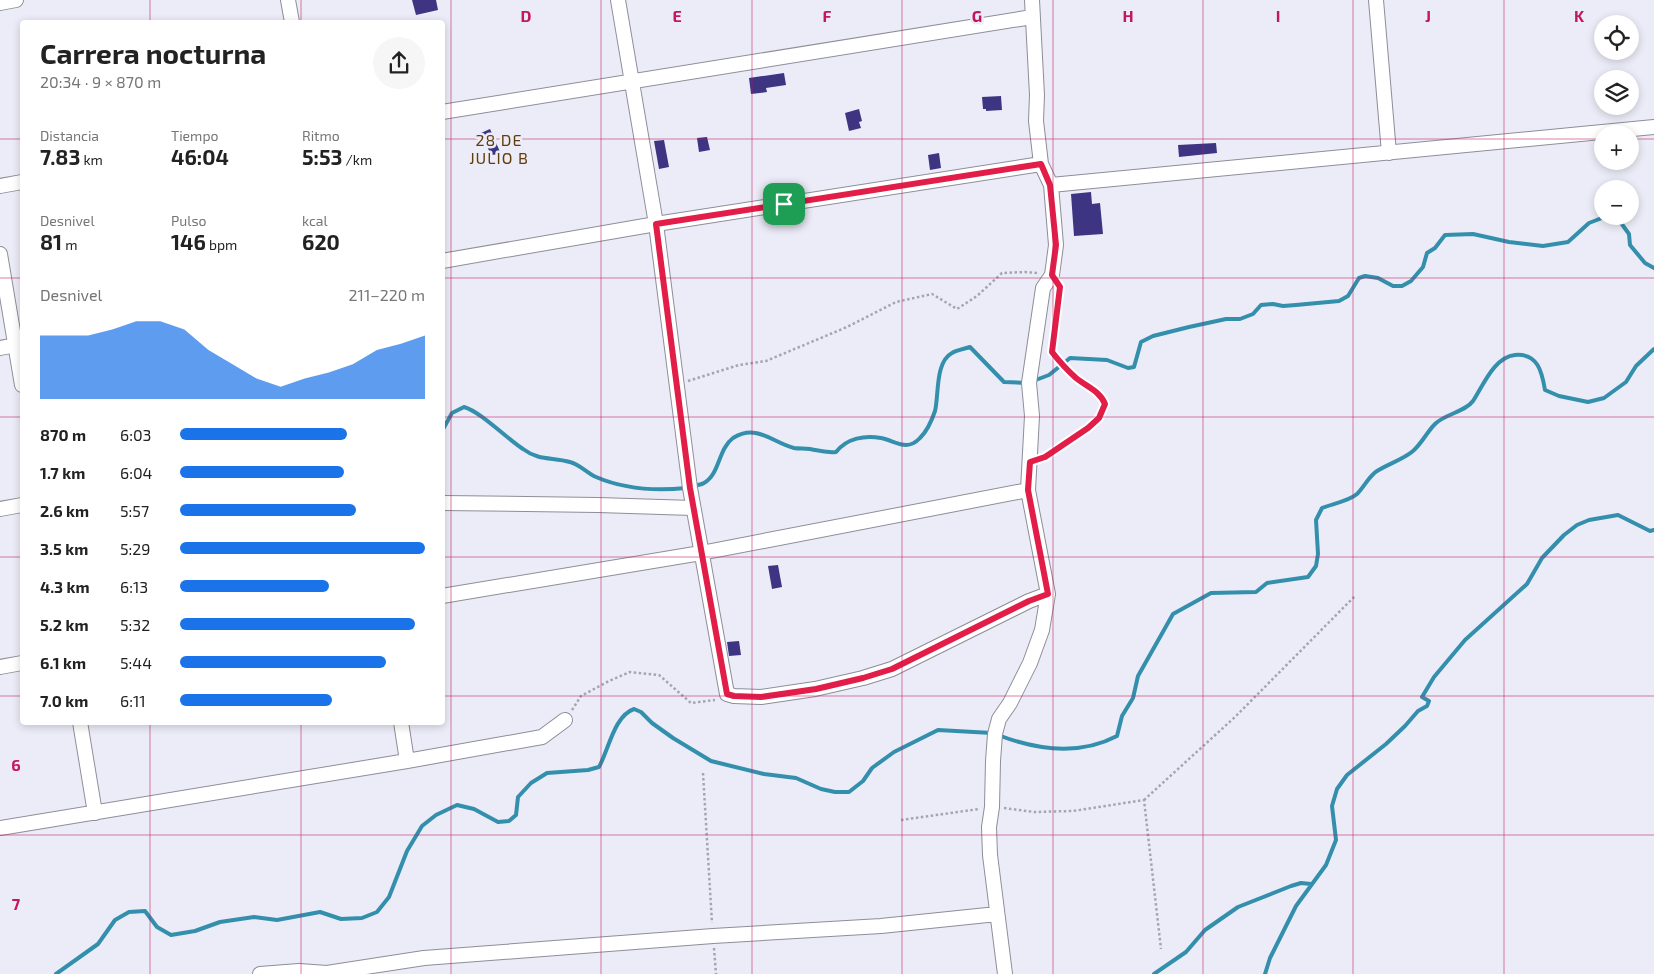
<!DOCTYPE html>
<html lang="es">
<meta charset="utf-8">
<style>
body{margin:0;font-family:"Exo 2",sans-serif;background:#f6f6f6;color:#222;height:100vh;display:flex;flex-direction:column;font-size:19px;white-space:nowrap}
*{box-sizing:border-box;margin:0}
p{font-size:16px;color:#767676}
.icon{flex:none;width:28px;height:28px;fill:none;stroke:currentColor;stroke-width:2;stroke-linecap:round;stroke-linejoin:round}
.map{position:relative;flex:1;overflow:hidden}
.panel{position:absolute;left:20px;top:20px;width:425px;height:705px;display:flex;flex-direction:column;background:#fff;border-radius:5px;box-shadow:0 2px 8px #0003}
.panel>*{flex:none}
.tools{position:absolute;left:1594px;top:15px;display:grid;gap:10px}
.tools a{display:grid;place-items:center;width:45px;height:45px;border-radius:50%;background:#fff;box-shadow:0 2px 8px #0003;font-size:25px}
.pin{position:absolute;display:grid;place-items:center;width:42px;height:42px;color:#fff;margin:-21px;border-radius:10px;box-shadow:0 2px 8px #0006}
.round{display:grid;place-items:center;flex:none;width:52px;height:52px;border-radius:26px;background:#f6f6f6}
.headline{display:flex;align-items:center;justify-content:space-between;height:85px;padding:0 20px}
h1{font-size:28px;font-weight:700;line-height:38px}
.metrics{display:grid;grid-template-columns:repeat(3,1fr);gap:8px;height:85px;padding:5px 20px}
.metrics div{display:grid;align-content:center}
.metrics b{font-size:21px;font-weight:700}
.metrics small{font-size:14px;font-weight:400}
.metrics p{font-size:14px}
.chart{height:140px;padding:10px 20px}
.chart p{display:flex;justify-content:space-between}
.chart svg{width:100%;height:90px;margin-top:5px;fill:#1a73e8;opacity:.7}
ul{padding:0 20px;list-style:none;font-size:16px}
li{display:grid;grid-template-columns:80px 60px 1fr;align-items:center;height:38px}
li i{height:12px;border-radius:6px;background:#1a73e8}
.map>svg:first-child{display:block}
</style>
<div class="map">
<svg width="1654" height="974" viewBox="0 0 1654 974">
<rect width="100%" height="100%" fill="#ececf8"/>
<g fill="none" stroke-linecap="round" stroke-linejoin="round">
<!-- stream -->
<path stroke="#338fac" stroke-width="4" d="M1616 216 1629 234 1630 245 1645 263 1654 268
M1033 381 1049 375 1070 358 1107 360 1128 368 1134 367 1141 342 1153 336 1189 327 1226 319H1240L1253 314 1261 305 1273 304 1283 306 1296 305 1339 301 1348 296 1359 278 1365 276 1378 278 1393 286H1402L1411 281 1423 267 1427 253 1435 248 1445 235 1473 234 1509 242 1543 246 1568 242 1589 223 1607 216
M442 431 452 413 464 407C481 412 506 438 523 449 539 461 552 457 570 462 579 464 587 473 596 477 624 489 657 491 686 488
M693 486C697 485 701 485 704 483 720 474 718 449 733 438 757 423 773 443 794 448 799 449 805 448 810 449 820 451 826 453 836 452 847 438 865 435 881 438 896 441 907 452 920 438 927 431 932 420 935 411 939 395 935 362 952 353 957 350 964 349 970 347L1004 382 1027 383
M998 735C1037 750 1079 756 1117 736L1122 716 1133 698 1138 676 1173 614 1211 593 1256 592 1267 583 1308 577 1316 566 1318 554 1316 520 1322 508C1332 504 1349 501 1357 494 1364 487 1369 476 1377 471 1388 464 1404 459 1413 451 1422 443 1427 432 1435 424 1445 414 1465 412 1473 401 1483 386 1494 357 1515 355 1538 353 1542 372 1545 390L1559 396 1588 402 1604 398 1626 382 1636 366 1654 349
M56 974 98 944 115 920 129 912 145 911 157 927 171 935 195 931 220 922 254 917 277 920 320 912 341 919 362 918 377 912 389 897 407 851 422 826 436 815 457 805 474 809 498 822 509 821 516 815 518 797 531 783 547 773 588 770 599 767C609 749 614 716 634 709L641 712 652 723 673 738 711 761 764 774 796 778 821 789 835 792H849L863 781 872 768 894 752 938 730 992 733
M1154 974 1186 952 1205 930 1238 907 1291 886 1301 883 1311 884
M1265 974 1270 958 1296 906 1326 865 1336 840 1332 806 1337 789 1347 775 1386 744 1405 726 1418 711 1427 706 1429 701 1422 697 1434 677 1465 640 1527 584 1542 558 1564 535 1577 525 1589 520 1618 515 1650 531 1654 530"/>
</g>
<!-- building -->
<path fill="#3d3581" d="M412 0H436L438 10 416 15Z
M784 73 786 85 766 88 767 92 751 94 749 78Z
M1001 96 1002 110 986 111V109H983L982 97Z
M859 109 862 121 859 122 861 128 849 131 845 113Z
M490 129 501 154 491 155 481 133Z
M707 137 710 150 699 152 697 138Z
M664 140 669 167 659 169 654 141Z
M1216 143 1217 153 1179 157 1178 145Z
M939 153 941 168 930 170 928 155Z
M1091 192 1092 204 1100 203 1103 234 1074 236 1071 194Z
M778 565 782 587 772 589 768 566Z
M739 641 741 655 729 656 727 642Z"/>
<g fill="none" stroke-linecap="round" stroke-linejoin="round">
<defs>
<path id="minor" d="M288 0 292 22
M618 0 656 224 690 488 727 694 734 696 761 697 815 689 863 678 892 669 1029 601 1048 594
M1376 0 1389 153
M0 3 16 0
M442 112 1032 17
M1051 185 1654 127
M0 186 22 182
M0 254 22 385
M442 261 656 224 1041 164
M0 348 16 345
M442 503 598 505 693 508
M0 509 22 505
M442 596 701 553 1028 490
M0 667 22 663
M80 722 95 813
M401 722 407 761
M0 828 407 761 542 737 565 720
M260 974 299 971 327 973 424 958 713 936 881 926 997 914
M1005 974 990 855 989 827 992 807 993 761 995 734 999 719 1010 703 1030 663 1042 630 1048 594 1028 490 1032 416 1029 383 1043 288 1052 275 1056 245 1051 185 1041 164 1036 121 1037 95 1032 0"/>
</defs>
<!-- minor casing -->
<use href="#minor" stroke="#8d8e98" stroke-width="16"/>
<!-- path -->
<path stroke="#a5a5ae" stroke-width="2.5" stroke-dasharray="2.5 2.5" stroke-linecap="butt" d="M688 381 739 365 766 361 847 327 896 302 932 294 957 309 977 296 1002 273 1025 272 1037 273
M1043 457 1088 428 1099 418 1105 404 1102 396 1077 378 1062 365 1052 352 1059 288
M572 710 581 696 609 681 630 672 659 675 691 703 715 700
M703 773 712 923
M1144 800 1235 717 1356 595
M1004 808 1034 812 1073 811 1144 800 1161 949
M901 820 979 809
M714 948 716 974"/>
<!-- minor -->
<use href="#minor" stroke="#fff" stroke-width="14"/>
</g>
<g fill="none" stroke-linecap="round" stroke-linejoin="round">
<defs>
<path id="route" d="M1041 164 1050 185 1056 245 1052 275 1060 287 1052 352C1059 361 1067 370 1076 378 1087 387 1100 391 1105 404L1099 418 1088 428 1045 457 1030 462 1028 490 1048 594 1029 601 892 669 863 678 816 689 761 697 734 696 727 694 690 488 656 224Z"/>
</defs>
<!-- route casing -->
<use href="#route" stroke="#fff" stroke-width="10"/>
<!-- route -->
<use href="#route" stroke="#e11d48" stroke-width="6"/>
</g>
<!-- grid -->
<path fill="none" stroke="#c2185b" stroke-width="1" stroke-opacity="0.55" d="M150 0V22M301 0V22M451 0V974M601 0V974M752 0V974M902 0V974M1053 0V974M1203 0V974M1353 0V974M1504 0V974M0 139H22M442 139H1602M1630 139H1654M0 278H22M442 278H1654M0 417H22M442 417H1654M0 557H22M442 557H1654M0 696H22M442 696H1654M150 722V974M301 722V974M0 835H1654"/>
<g text-anchor="middle" dominant-baseline="central" stroke-width="5" stroke-linejoin="round" paint-order="stroke">
<!-- neighbourhood labels -->
<g font-size="16" letter-spacing="1" fill="#623c0b" stroke="#ececf8">
<text x="499" y="139">28 DE<tspan x="499" dy="18">JULIO B</tspan></text>
</g>
</g>
<g font-size="16" text-anchor="middle" font-weight="bold" fill="#c2185b" stroke="#ececf8" stroke-width="5" stroke-linejoin="round" paint-order="stroke">
<text x="526" y="22">D</text>
<text x="677" y="22">E</text>
<text x="827" y="22">F</text>
<text x="977" y="22">G</text>
<text x="1128" y="22">H</text>
<text x="1278" y="22">I</text>
<text x="1428" y="22">J</text>
<text x="1579" y="22">K</text>
<text x="16" y="771">6</text>
<text x="16" y="910">7</text>
</g>
</svg>
<div class="tools">
<a><svg class="icon" aria-label="locate" viewBox="0 0 24 24"><circle cx="12" cy="12" r="6"/><path d="M12 2v4M12 18v4M2 12h4M18 12h4"/></svg></a>
<a><svg class="icon" aria-label="layers" viewBox="0 0 24 24"><path d="M12 4l9 5-9 5-9-5zM3 14l9 5 9-5"/></svg></a>
<a>+</a>
<a>−</a>
</div>
<div class="pin" style="left:784px;top:204px;background:#1e9e55"><svg class="icon" aria-label="arrive" viewBox="0 0 24 24"><path d="M6 21V4h12l-3 4 3 4H6"/></svg></div>
<section class="panel">
<div class="headline"><div><h1>Carrera nocturna</h1><p>20:34 · 9 × 870 m</p></div><a class="round"><svg class="icon" aria-label="share" viewBox="0 0 24 24"><path d="M12 15V3M7 8l5-5 5 5M5 13v7h14v-7"/></svg></a></div>
<div class="metrics">
<div><p>Distancia</p><b>7.83<small> km</small></b></div>
<div><p>Tiempo</p><b>46:04</b></div>
<div><p>Ritmo</p><b>5:53<small> /km</small></b></div>
</div>
<div class="metrics">
<div><p>Desnivel</p><b>81<small> m</small></b></div>
<div><p>Pulso</p><b>146<small> bpm</small></b></div>
<div><p>kcal</p><b>620</b></div>
</div>
<div class="chart"><p><span>Desnivel</span>211–220 m</p>
<svg viewBox="0 0 160 44" preserveAspectRatio="none"><path d="M0 44V13L10 13L20 13L30 10L40 6L50 6L60 10L70 20L80 27L90 34L100 38L110 34L120 31L130 27L140 20L150 17L160 13V44z"/></svg>
</div>
<ul>
<li><b>870 m</b>6:03<i style="width:68%"></i></li>
<li><b>1.7 km</b>6:04<i style="width:67%"></i></li>
<li><b>2.6 km</b>5:57<i style="width:72%"></i></li>
<li><b>3.5 km</b>5:29<i style="width:100%"></i></li>
<li><b>4.3 km</b>6:13<i style="width:61%"></i></li>
<li><b>5.2 km</b>5:32<i style="width:96%"></i></li>
<li><b>6.1 km</b>5:44<i style="width:84%"></i></li>
<li><b>7.0 km</b>6:11<i style="width:62%"></i></li>
</ul>
</section>
</div>
